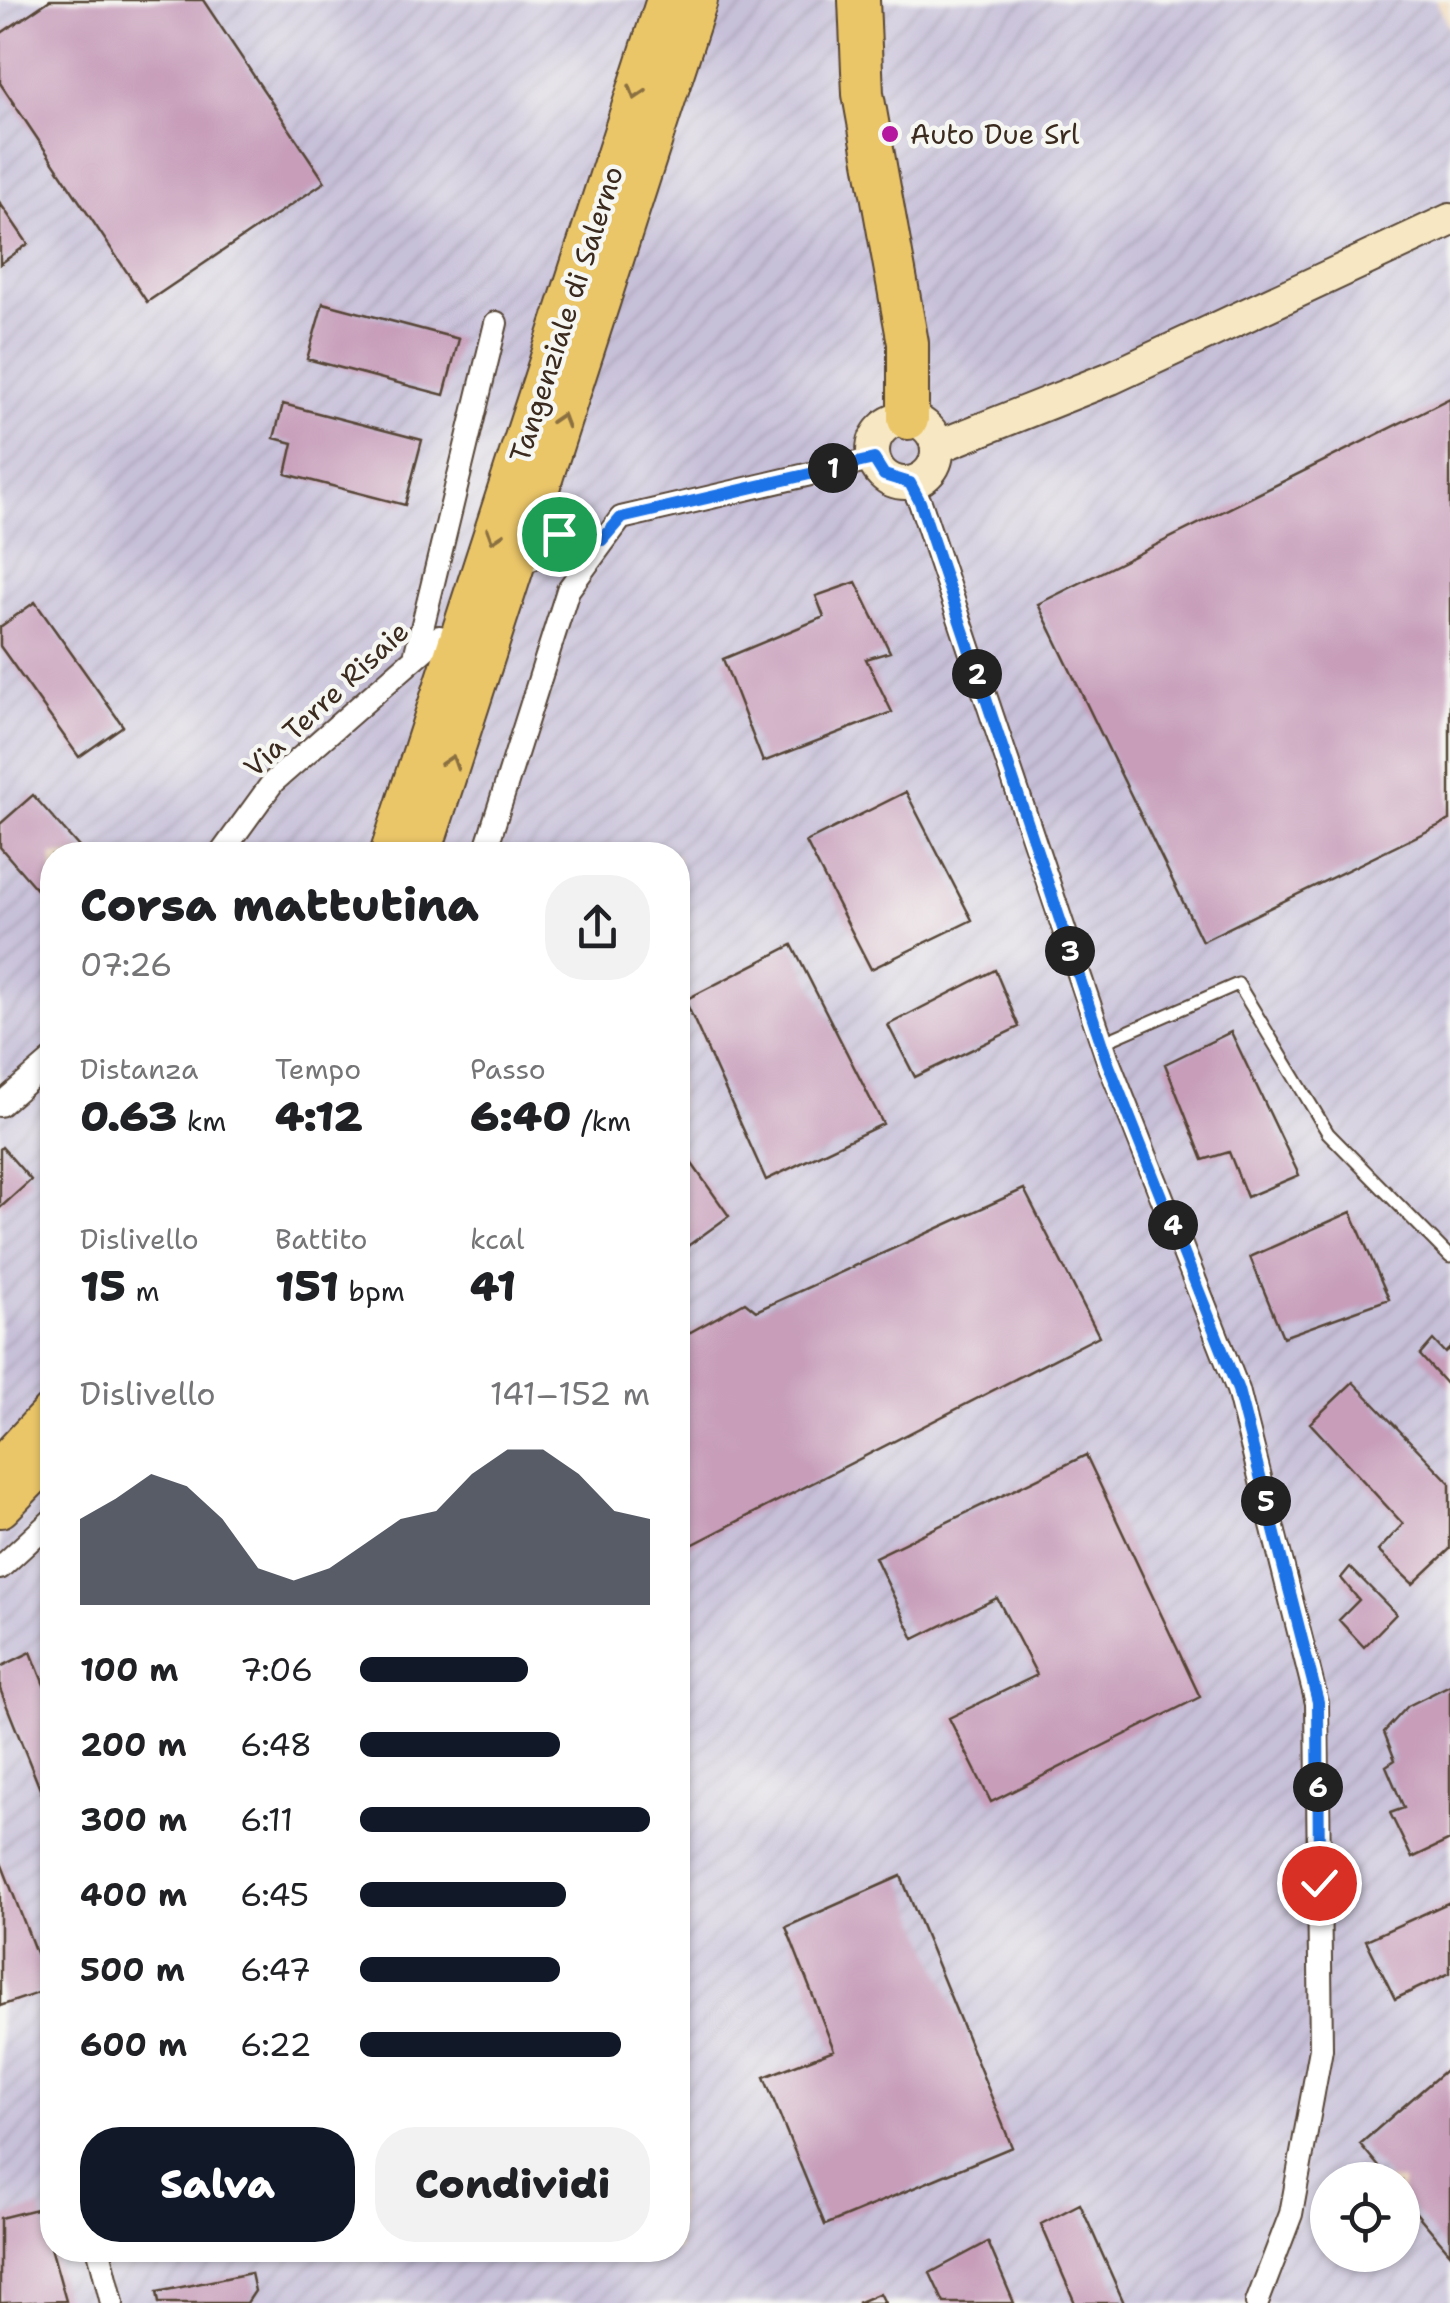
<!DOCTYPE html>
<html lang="it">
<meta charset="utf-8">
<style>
body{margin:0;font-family:"Shantell Sans",sans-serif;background:#f2f2f2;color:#202124;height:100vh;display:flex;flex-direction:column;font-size:38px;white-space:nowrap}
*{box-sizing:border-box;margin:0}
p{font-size:32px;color:#757577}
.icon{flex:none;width:55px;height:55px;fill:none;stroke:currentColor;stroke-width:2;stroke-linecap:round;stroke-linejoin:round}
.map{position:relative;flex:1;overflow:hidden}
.side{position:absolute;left:40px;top:842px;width:650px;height:1420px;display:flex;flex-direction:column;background:#fff;border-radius:40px;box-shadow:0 2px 8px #0004}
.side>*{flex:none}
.tools{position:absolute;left:1310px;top:2162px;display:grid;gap:20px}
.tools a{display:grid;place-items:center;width:110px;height:110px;border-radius:50%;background:#fff;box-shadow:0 2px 8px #0004;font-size:50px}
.pin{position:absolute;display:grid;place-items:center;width:85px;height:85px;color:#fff;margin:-42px;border:5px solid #fff;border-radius:50%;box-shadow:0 2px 10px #0007}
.km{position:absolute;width:50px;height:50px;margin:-25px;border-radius:50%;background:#222;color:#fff;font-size:28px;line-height:50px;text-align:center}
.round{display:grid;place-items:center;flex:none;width:105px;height:105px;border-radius:40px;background:#f2f2f2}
.head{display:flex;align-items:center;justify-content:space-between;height:170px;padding:0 40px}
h1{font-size:45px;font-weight:800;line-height:75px}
.metrics{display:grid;grid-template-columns:repeat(3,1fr);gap:15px;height:170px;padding:10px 40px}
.metrics div{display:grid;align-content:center}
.metrics b{font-size:42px;font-weight:800}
.metrics small{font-size:28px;font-weight:400}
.metrics p{font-size:28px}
.chart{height:280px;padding:20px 40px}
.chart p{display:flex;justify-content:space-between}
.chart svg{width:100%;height:180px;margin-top:10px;fill:#111827;opacity:.7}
.cta{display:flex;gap:20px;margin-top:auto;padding:20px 40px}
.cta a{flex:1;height:115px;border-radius:40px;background:#111827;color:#fff;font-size:40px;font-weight:800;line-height:115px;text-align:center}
.cta a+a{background:#f2f2f2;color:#202124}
ul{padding:0 40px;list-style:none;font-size:32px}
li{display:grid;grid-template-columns:160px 120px 1fr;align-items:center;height:75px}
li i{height:25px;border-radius:12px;background:#111827}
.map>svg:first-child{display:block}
</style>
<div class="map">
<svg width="1450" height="2303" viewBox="0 0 1450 2303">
<defs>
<pattern id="industrial-furrows" width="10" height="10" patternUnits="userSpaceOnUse" patternTransform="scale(2.5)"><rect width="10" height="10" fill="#c7c0d9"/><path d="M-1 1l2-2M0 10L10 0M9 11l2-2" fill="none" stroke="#aca5ba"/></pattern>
</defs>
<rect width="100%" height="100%" fill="#f6f6f2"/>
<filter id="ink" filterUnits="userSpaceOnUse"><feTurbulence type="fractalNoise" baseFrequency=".01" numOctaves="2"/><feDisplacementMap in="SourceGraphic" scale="20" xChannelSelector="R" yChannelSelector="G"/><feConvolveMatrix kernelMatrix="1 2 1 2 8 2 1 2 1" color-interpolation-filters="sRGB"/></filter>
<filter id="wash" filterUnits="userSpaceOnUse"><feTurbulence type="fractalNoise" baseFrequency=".0048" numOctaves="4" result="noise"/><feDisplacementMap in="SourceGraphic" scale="40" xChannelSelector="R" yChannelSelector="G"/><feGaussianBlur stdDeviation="2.25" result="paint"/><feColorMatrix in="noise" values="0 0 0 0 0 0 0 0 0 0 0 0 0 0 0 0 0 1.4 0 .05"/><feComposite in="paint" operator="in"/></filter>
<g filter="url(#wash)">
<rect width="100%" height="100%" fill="#f2ddc0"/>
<!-- industrial -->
<path fill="url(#industrial-furrows)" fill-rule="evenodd" d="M0 0H1436L1450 31V2303H0ZM52 855H678V2250H52ZM1328 2180H1402V2255H1328Z"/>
<g id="blocks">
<!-- building -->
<path fill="#c79dba" d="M50 0H203L325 182 147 302 0 83V34Z
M0 203 28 244 0 264Z
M323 303 459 339 444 395 307 359Z
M1450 398V820L1202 941 1038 604Z
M283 404 422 440 405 505 286 474 293 443 274 438Z
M856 582 890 652 866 659 892 712 763 762 723 659 824 617 816 596Z
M35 602 123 726 79 757 0 646V627Z
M906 792 972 920 871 969 806 842Z
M33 795 86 855H52V907L0 847V824Z
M792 945 883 1124 766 1180 685 1000Z
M995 970 1019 1027 915 1077 888 1025Z
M1231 1032 1299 1175 1247 1197 1229 1152 1203 1160 1165 1064Z
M678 1144 729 1216 678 1253Z
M2 1147 31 1180 0 1208V1149Z
M1024 1189 1099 1336 678 1552V1339L745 1302 756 1311Z
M1351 1212 1389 1299 1283 1337 1250 1257Z
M1433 1340 1445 1353 1450 1348V1388L1420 1355Z
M1353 1382 1450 1483V1549L1413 1584 1378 1551 1403 1524 1310 1423Z
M1086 1455 1200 1697 991 1802 949 1718 1037 1675 997 1598 914 1639 875 1557Z
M1350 1567 1396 1614 1364 1647 1339 1620 1359 1600 1341 1578Z
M31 1652 52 1705V1819L0 1689V1667Z
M1450 1685V1840L1412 1858 1390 1813 1404 1808 1386 1766 1395 1760 1384 1732 1408 1706Z
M0 1860 50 1989 0 2006Z
M901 1876 1012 2147 825 2225 764 2077 834 2050 786 1927Z
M1450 1902V1973L1395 1999 1366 1940Z
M1450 2066V2253L1402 2196V2180H1390L1360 2144Z
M1080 2204 1124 2303H1075L1041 2224Z
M40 2208 66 2301 0 2303V2218Z
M988 2242 1014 2303H944L930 2273Z
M251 2273 255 2291 247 2303H159L157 2292Z
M880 2293 885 2303H857Z"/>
</g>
</g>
<g filter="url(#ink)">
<use href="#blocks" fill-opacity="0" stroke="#564536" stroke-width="2.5"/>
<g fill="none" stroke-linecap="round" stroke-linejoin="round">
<defs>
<path id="lane" d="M1102 1043 1238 984 1328 1133 1450 1257"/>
<path id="street" d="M910 483 920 502 1109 1063 1238 1390 1317 1703 1321 2049 1291 2214 1257 2303
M532 559C556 537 570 524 602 540
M415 657 496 323
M220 855 273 782 439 637
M484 855 568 590 621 518 875 459
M0 1105 52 1060
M0 1568 52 1520
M99 2250 112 2303"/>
<path id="secondary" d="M873 451a32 32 0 1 1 64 0a32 32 0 1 1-64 0Z
M937 447 1111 378 1450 220"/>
<path id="highway" d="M859 0 863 94 908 343V419
M390 855 667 0
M420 855 697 0
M0 1469 52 1413
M0 1507 52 1454"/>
</defs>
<!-- lane casing -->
<use href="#lane" stroke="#564536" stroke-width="15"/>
<!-- street casing -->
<use href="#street" stroke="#564536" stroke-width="26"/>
<!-- secondary casing -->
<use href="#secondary" stroke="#564536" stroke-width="36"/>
<!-- highway casing -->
<use href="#highway" stroke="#564536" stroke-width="44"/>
<!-- lane -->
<use href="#lane" stroke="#fff" stroke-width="11"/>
<!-- street -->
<use href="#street" stroke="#fff" stroke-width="22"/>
<!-- secondary -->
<use href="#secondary" stroke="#f7e8c3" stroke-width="32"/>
<!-- highway -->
<use href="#highway" stroke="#ebc669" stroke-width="40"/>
</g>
<!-- one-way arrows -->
<defs><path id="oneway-chevron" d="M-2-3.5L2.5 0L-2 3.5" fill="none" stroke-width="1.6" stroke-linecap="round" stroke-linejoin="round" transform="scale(2.5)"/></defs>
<g stroke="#8a7040">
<use href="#oneway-chevron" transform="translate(636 93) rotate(108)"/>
<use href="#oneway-chevron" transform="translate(561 420) rotate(-73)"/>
<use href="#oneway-chevron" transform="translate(494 536) rotate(108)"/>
<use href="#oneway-chevron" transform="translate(451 762) rotate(-72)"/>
</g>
</g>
<g fill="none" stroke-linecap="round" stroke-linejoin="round" filter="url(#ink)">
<defs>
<path id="route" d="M559 534 576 530 602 540 621 518 874 459 884 475 910 483 920 502 1108 1063 1238 1390 1318 1702 1319 1883"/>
</defs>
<!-- route casing -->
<use href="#route" stroke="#fff" stroke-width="20"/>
<!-- route -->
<use href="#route" stroke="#1a73e8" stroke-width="12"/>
</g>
<!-- markers -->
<circle fill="#b5179e" stroke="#f6f6f2" stroke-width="4" cx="890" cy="134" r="10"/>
<g text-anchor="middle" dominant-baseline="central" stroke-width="9" stroke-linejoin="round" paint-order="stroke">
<!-- poi labels -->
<g font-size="28" fill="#3b2a1e" stroke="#f6f6f2" text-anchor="start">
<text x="910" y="134">Auto Due Srl</text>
</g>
<!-- street labels -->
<g font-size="28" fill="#3b2a1e" stroke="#f6f6f2">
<text transform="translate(566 314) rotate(-72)">Tangenziale di Salerno</text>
<text transform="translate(326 699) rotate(-43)">Via Terre Risaie</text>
</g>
</g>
</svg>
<div class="tools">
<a><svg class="icon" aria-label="locate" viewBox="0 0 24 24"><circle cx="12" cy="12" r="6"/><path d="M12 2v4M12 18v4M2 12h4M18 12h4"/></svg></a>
</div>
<div class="pin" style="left:559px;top:534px;background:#1e9e55"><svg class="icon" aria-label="arrive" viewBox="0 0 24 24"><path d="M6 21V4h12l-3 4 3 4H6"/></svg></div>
<div class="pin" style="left:1319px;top:1883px;background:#d93025"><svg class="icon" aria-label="check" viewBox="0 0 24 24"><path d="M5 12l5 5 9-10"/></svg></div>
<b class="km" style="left:833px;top:468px">1</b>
<b class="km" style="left:977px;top:674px">2</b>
<b class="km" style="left:1070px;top:951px">3</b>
<b class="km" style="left:1173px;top:1225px">4</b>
<b class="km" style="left:1266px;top:1501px">5</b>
<b class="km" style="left:1318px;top:1787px">6</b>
<section class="side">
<div class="head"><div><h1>Corsa mattutina</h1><p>07:26</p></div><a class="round"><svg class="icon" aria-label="share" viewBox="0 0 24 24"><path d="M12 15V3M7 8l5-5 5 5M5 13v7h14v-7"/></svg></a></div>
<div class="metrics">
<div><p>Distanza</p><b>0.63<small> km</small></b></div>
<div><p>Tempo</p><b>4:12</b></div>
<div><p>Passo</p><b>6:40<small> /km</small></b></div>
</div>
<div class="metrics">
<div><p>Dislivello</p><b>15<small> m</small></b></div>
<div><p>Battito</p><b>151<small> bpm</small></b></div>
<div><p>kcal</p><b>41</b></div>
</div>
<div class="chart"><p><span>Dislivello</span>141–152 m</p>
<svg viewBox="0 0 160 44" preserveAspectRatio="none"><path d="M0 44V23L10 18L20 12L30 15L40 23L50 35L60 38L70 35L80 29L90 23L100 21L110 12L120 6L130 6L140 12L150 21L160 23V44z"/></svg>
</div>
<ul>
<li><b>100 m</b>7:06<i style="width:58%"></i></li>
<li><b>200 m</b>6:48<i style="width:69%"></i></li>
<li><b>300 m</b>6:11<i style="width:100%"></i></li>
<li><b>400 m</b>6:45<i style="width:71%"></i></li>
<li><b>500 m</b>6:47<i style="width:69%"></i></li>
<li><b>600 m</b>6:22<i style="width:90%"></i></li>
</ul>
<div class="cta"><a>Salva</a><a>Condividi</a></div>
</section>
</div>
